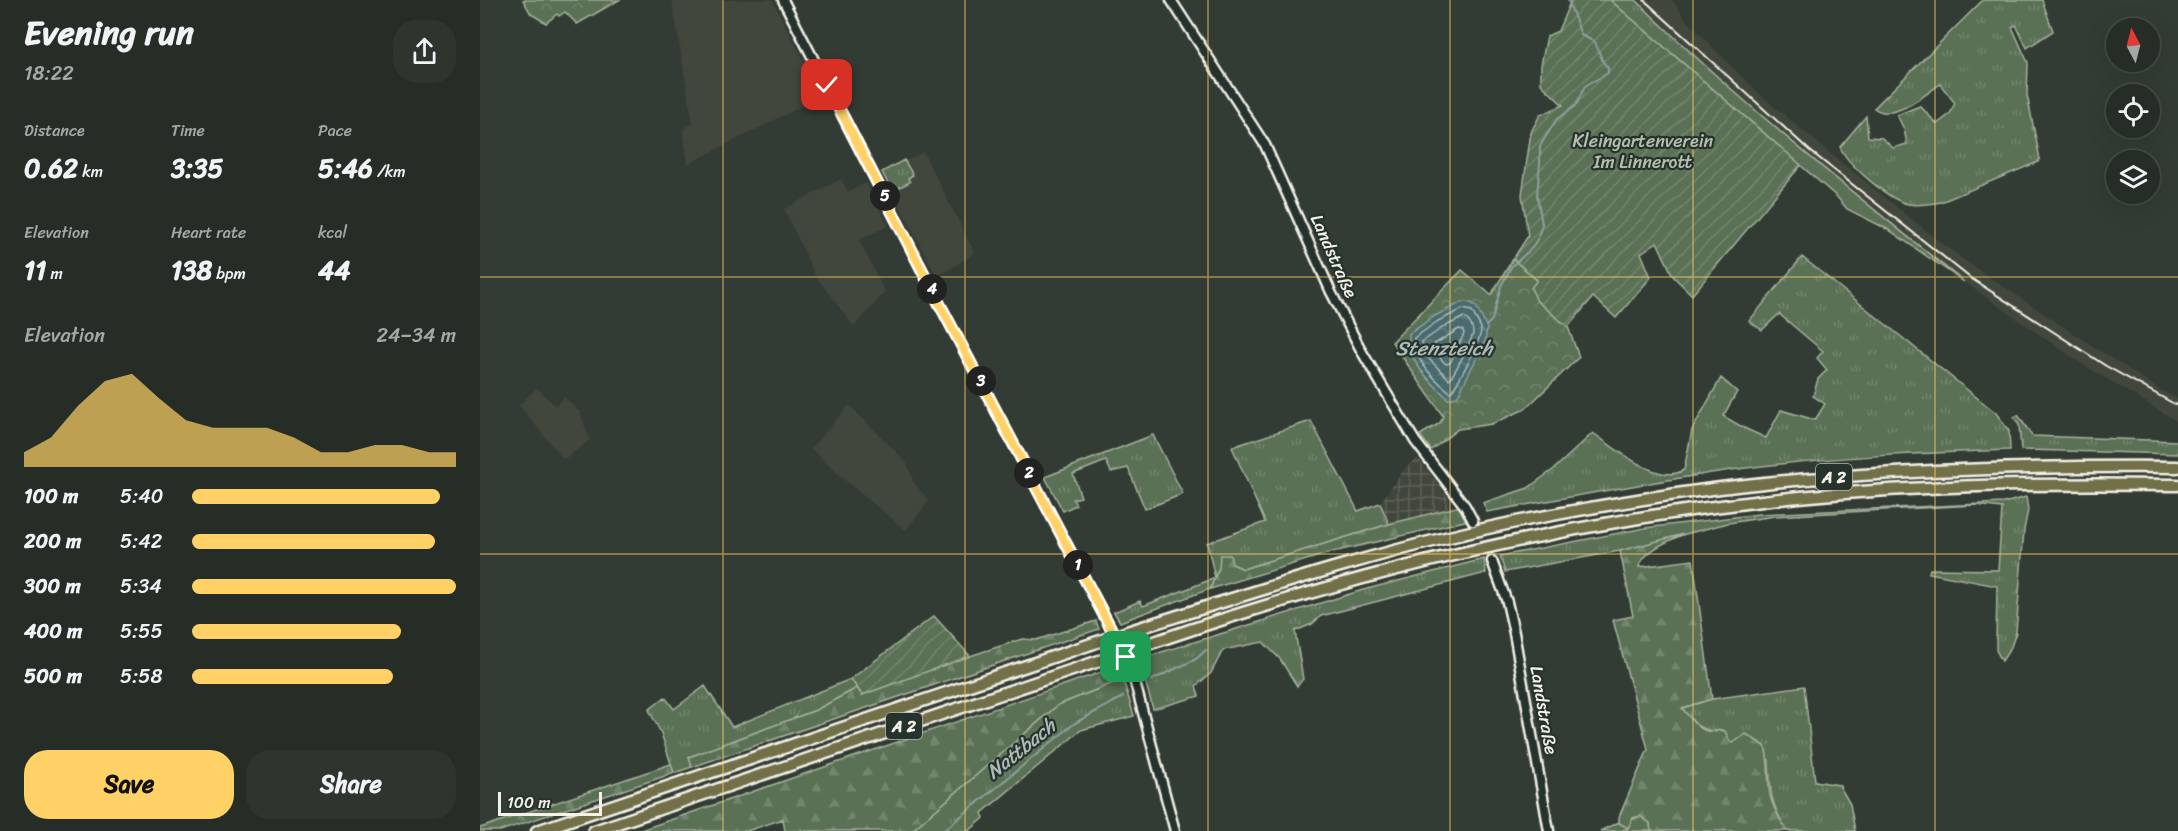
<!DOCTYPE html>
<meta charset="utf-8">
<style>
body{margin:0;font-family:Sriracha,sans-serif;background:#2e352f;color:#f1f3f6;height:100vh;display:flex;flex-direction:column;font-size:22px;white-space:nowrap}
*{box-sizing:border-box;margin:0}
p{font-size:20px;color:#a4a8a7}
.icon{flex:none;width:33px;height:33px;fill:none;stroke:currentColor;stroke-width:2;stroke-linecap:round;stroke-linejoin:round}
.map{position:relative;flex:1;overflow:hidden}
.side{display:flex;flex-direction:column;background:#262d27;width:480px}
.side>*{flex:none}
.needle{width:39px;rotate:353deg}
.controls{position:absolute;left:1626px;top:18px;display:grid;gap:12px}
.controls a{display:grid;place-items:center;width:54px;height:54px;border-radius:50%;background:#262d27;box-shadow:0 6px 24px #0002,0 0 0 2px #424944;font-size:30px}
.scale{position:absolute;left:18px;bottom:15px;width:104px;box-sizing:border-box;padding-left:6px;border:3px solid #f4f1e8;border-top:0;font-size:16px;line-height:21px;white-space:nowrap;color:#f4f1e8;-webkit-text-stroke:4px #26332d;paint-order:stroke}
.pin{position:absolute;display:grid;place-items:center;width:51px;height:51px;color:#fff;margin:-26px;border-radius:12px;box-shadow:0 3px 9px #0006}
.km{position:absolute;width:30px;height:30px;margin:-15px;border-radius:50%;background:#222;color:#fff;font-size:16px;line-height:30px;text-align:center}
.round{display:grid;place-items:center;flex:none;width:63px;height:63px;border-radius:24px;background:#2e352f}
.head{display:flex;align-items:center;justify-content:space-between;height:102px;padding:0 24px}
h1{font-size:33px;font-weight:700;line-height:45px}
.figures{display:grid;grid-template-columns:repeat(3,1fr);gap:9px;height:102px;padding:6px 24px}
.figures div{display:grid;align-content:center}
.figures b{font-size:26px;font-weight:700}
.figures small{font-size:16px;font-weight:400}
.figures p{font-size:16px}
.chart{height:168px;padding:12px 24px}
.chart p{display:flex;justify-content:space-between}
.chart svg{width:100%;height:108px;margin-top:6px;fill:#ffd166;opacity:.7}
.primary-button{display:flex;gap:12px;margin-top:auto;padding:12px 24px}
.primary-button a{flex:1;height:69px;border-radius:24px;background:#ffd166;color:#111;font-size:24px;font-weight:700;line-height:69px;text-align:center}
.primary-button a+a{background:#2e352f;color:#f1f3f6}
ul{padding:0 24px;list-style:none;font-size:20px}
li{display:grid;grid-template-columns:96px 72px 1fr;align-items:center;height:45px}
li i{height:15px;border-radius:8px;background:#ffd166}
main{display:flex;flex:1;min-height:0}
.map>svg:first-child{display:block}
</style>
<main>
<section class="side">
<div class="head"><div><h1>Evening run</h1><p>18:22</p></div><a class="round"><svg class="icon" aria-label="share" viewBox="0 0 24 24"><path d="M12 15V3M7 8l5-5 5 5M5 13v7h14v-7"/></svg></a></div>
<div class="figures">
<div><p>Distance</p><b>0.62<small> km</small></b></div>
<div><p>Time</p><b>3:35</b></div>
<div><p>Pace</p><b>5:46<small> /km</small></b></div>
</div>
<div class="figures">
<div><p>Elevation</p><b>11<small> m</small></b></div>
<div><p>Heart rate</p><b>138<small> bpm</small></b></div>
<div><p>kcal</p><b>44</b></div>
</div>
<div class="chart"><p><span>Elevation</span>24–34 m</p>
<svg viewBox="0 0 160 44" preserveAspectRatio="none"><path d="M0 44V38L10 32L20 19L30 9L40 6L50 16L60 25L70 28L80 28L90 28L100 32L110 38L120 38L130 35L140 35L150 38L160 38V44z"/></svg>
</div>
<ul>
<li><b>100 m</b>5:40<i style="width:94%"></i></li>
<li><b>200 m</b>5:42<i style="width:92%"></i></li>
<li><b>300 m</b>5:34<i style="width:100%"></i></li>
<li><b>400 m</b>5:55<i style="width:79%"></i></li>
<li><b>500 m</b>5:58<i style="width:76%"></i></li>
</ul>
<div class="primary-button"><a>Save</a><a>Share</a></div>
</section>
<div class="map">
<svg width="1698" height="831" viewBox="0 0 1698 831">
<defs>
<pattern id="industrial-grid" width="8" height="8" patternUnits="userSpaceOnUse" patternTransform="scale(1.5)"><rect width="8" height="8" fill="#42463c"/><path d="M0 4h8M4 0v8" fill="none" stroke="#5e6158"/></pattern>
<pattern id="grass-tufts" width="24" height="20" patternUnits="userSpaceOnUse" patternTransform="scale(1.5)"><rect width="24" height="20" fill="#5a7155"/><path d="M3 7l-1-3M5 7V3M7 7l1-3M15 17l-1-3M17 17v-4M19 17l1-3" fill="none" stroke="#72866d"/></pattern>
<pattern id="forest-firs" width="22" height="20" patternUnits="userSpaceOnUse" patternTransform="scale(1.5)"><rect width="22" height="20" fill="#5a7155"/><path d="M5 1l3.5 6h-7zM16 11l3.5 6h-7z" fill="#72866d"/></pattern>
<pattern id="park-crowns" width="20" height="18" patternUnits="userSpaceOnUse" patternTransform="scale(1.5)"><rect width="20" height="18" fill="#5a7155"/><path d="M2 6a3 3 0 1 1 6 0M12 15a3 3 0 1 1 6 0" fill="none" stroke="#72866d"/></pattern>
<pattern id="garden-furrows" width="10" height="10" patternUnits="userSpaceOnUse" patternTransform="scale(1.5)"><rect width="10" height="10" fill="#5a7155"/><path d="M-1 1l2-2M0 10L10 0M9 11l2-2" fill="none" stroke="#72866d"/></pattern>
<pattern id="water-ripples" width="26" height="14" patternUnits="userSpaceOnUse" patternTransform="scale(1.5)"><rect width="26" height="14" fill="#486b6e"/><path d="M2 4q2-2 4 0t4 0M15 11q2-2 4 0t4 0" fill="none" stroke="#638183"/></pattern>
</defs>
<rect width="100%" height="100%" fill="#333c34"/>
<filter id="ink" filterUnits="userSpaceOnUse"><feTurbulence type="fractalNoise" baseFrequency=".0167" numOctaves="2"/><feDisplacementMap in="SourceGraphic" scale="12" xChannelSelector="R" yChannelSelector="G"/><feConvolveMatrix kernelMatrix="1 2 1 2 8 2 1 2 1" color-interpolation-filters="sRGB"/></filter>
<g filter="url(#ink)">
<!-- built -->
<path fill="#42463c" d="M192 0H292L342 96 208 164 203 129 213 124Z
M1156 0H1192L1204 17 1246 61 1284 98 1351 154 1455 238 1484 260 1582 326 1679 389 1698 399V422L1602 364 1484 282 1341 167 1222 64Z
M443 152 495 253 457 277 412 191 430 182 428 178 432 175 424 160H428Z
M361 179 368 192 386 183 408 226 379 240 405 292 374 327 335 275 304 209Z
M57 388 75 406 84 397 100 412 110 440 88 457 83 459 39 405Z
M369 405 427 463 434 483 449 501 426 530 375 489 331 449Z"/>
<!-- industrial -->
<path fill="url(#industrial-grid)" d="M938 458 965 492 973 508 909 524 900 503 926 467Z"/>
<!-- grass -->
<path fill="url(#grass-tufts)" stroke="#a7b19e" stroke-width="1.5" d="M1130 0H1156C1259 102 1372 192 1484 282L1409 230 1367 209 1357 197Z
M1503 0H1562L1573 31 1547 48 1536 25 1532 27 1548 63 1547 95 1560 159 1558 162 1461 202C1450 204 1439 206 1428 204 1409 200 1367 164 1360 147L1386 116 1388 137 1402 138 1413 148 1427 144 1424 129 1417 115 1440 106 1457 124 1470 114 1475 103 1460 84C1445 95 1412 123 1394 108Z
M424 160 433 175 428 178 430 182 412 191 402 172Z
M1322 257 1516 413 1529 431 1530 450C1439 453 1348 457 1258 469 1174 481 1090 497 1007 512L1003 503 1048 488 1074 469 1113 433C1134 447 1178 486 1204 470L1212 430 1241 378 1257 392 1243 416 1264 428 1286 438 1301 410 1335 420 1345 404 1333 396 1338 379 1347 370 1337 358 1343 351 1299 314 1282 330 1269 321Z
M1538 415 1552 436 1698 441V454L1541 450 1539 425 1534 417Z
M831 421 878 511 900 503 909 524 763 569 752 564 739 568 730 589 640 622 634 612 660 601 663 606 735 578 727 543 785 522 752 447Z
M673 435 703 494 665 509 648 468 631 472 626 461 593 474 601 497 593 499 596 505 583 511 565 477Z
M1546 497 1548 510 1544 530 1536 632 1531 647 1522 661 1516 650 1517 586 1449 573 1450 569 1518 570 1522 508 1496 505 1295 516 1248 523 1140 551 1025 572 1020 556 1165 528 1279 514 1524 503Z
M1004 559 1006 573 841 616 832 624 815 631 823 679 817 686 800 659 783 642 743 650 731 673 716 686 719 696 673 709 659 659 883 590Z
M371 679 377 688 336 710 209 757 212 767 194 773 181 733 169 710 185 697 194 709 225 686 252 727Z
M643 679 654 716 601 730 502 813 504 818 489 831H431L578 705Z
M1324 686 1335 781 1359 785 1370 804 1375 831H1307C1290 803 1290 792 1289 760L1250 742 1240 730 1233 732 1215 725 1202 708 1232 699Z
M1160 816 1170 823 1171 831H1148L1147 828 1142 831H1120L1139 822 1151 820Z"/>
<!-- forest -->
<path fill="url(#forest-firs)" stroke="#a7b19e" stroke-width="1.5" d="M980 506 989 520 853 552 730 589 739 568 740 555H750L752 564 763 569 909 524Z
M1204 534C1189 541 1164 550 1159 567L1213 560 1232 699 1202 708C1212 720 1222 737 1240 730L1245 731 1250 742 1253 743 1266 734 1285 746C1290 763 1287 779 1290 795 1293 809 1300 819 1307 831H1171L1170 823 1160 816 1153 818 1148 828 1139 823V817L1168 749 1133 620 1153 616 1140 551Z
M616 621 619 629 212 767 209 757 336 710 377 688 382 695 444 671 542 639 556 640Z
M639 666 643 679 578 705 431 831H305L303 819 267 831H158Z
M191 764 194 773 20 831H0V828Z"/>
<!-- park -->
<path fill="url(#park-crowns)" stroke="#a7b19e" stroke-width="1.5" d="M43 0H139L97 24 85 12 79 16 77 14 66 23 51 14Z
M1033 259 1057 280V301L1088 327 1099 357 1045 409 1012 424 978 429 951 450 940 435 960 423 963 416 912 342 982 270 1011 295Z"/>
<!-- garden -->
<path fill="url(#garden-furrows)" stroke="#a7b19e" stroke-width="1.5" d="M1091 0H1130L1321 165 1212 295 1193 276 1177 242 1161 253 1171 277 1136 318 1113 297 1088 327 1057 301 1051 288 1057 280 1033 259 1048 236 1042 195 1051 132 1060 115 1083 105 1061 84V65L1067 36 1078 31Z
M454 616 490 656 382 695 371 679Z"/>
<!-- water -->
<path fill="url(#water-ripples)" stroke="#8da19f" stroke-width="1.5" d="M982 302 991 303 996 306 1007 328 1005 341 977 397 968 399C950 380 927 363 929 334L955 316Z"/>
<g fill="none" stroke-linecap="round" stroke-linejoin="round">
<!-- shore -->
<path stroke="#afbbb7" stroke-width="1.5" d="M983 309 992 311C994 316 999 323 1001 328 1003 338 979 380 973 390L970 392C955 380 933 359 934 338L958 321Z
M984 317C988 320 993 326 993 333 993 338 973 377 969 379L948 358 942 342 962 328Z
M979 329 983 330 984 334 970 363 966 364 955 353 953 345Z"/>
<!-- stream -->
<path stroke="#8da19f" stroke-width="2" d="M1006 326 1012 320 1021 286 1031 267 1051 249 1058 238 1062 224 1057 195 1060 163V146L1076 120 1096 105 1105 86 1128 73V68L1123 62 1115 42 1101 35 1088 0
M672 680 716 659 726 650
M463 831 595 723 643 697"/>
<!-- secondary-tunnel -->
<path stroke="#50574f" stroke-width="8" stroke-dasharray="8 4" stroke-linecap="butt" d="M993 521 1012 561"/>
<defs>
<path id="secondary" d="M303 0 459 303 646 657 655 683 695 831
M691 0 785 145 851 292 882 352 935 441 985 506 993 521
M1012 561 1027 602 1034 633 1069 831"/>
<path id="highway" d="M647 632C780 590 913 546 1051 519 1128 504 1206 491 1284 483 1422 469 1560 466 1698 467
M654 649C857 578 1068 525 1282 501 1420 485 1559 483 1698 485
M57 831 623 640
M114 831 631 657"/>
</defs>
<!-- secondary casing -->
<use href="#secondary" stroke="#f4f1e8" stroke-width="13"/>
<!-- highway casing -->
<use href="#highway" stroke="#f4f1e8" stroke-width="15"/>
<!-- secondary -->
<use href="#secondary" stroke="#26332d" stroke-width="8"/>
<!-- highway -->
<use href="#highway" stroke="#71704a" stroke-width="10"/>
<!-- rail -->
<path stroke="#f4f1e8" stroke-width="2" d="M1164 0 1329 150 1489 277 1626 366 1698 406"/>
<defs>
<path id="highway-bridge" d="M623 640 647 632
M631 657 654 649"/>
</defs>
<!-- highway-bridge casing -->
<use href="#highway-bridge" stroke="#f4f1e8" stroke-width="15" stroke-linecap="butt"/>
<!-- highway-bridge -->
<use href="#highway-bridge" stroke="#71704a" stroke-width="10"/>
</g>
</g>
<g fill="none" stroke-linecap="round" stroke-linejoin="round" filter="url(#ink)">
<defs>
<path id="route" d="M347 85 459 303 646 657"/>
</defs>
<!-- route casing -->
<use href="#route" stroke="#fff" stroke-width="12"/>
<!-- route -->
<use href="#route" stroke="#ffd166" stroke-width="8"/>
</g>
<!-- grid -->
<path fill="none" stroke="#ffd166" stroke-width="1.5" stroke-opacity="0.55" d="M243 0V831M485 0V831M728 0V831M970 0V831M1213 0V831M1455 0V831M0 277H1698M0 554H1698"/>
<g text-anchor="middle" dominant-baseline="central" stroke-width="4.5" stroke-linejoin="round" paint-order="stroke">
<!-- shield labels -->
<g fill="#26332d" stroke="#b6b8b0" stroke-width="1.5">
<rect x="1336" y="464" width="36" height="26" rx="4.5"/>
<rect x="406" y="713" width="36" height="26" rx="4.5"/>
</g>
<g font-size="16" font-weight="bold" fill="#f4f1e8">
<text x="1354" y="477">A 2</text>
<text x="424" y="726">A 2</text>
</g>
<!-- park labels -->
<g font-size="18" fill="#b6bead" stroke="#26332d">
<text x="1163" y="141">Kleingartenverein<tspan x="1163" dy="21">Im Linnerott</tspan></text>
</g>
<!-- street labels -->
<g font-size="18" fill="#f4f1e8" stroke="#26332d">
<text transform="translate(854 256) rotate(66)">Landstraße</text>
<text transform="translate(1064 710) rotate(80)">Landstraße</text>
</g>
<!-- water labels -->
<g font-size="20" font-style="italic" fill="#afbbb7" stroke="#26332d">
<text x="964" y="348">Stenzteich</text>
<text transform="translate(541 749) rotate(-39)">Nattbach</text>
</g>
</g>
</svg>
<div class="controls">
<a><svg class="needle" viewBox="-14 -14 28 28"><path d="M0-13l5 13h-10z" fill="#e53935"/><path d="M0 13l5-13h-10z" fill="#a4a8a7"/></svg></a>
<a><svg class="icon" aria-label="locate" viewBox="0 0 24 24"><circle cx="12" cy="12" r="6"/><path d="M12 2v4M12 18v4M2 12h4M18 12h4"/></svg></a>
<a><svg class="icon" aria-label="layers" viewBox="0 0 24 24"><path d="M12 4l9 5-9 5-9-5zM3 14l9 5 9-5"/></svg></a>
</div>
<div class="scale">100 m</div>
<div class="pin" style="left:646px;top:657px;background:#1e9e55"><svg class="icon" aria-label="arrive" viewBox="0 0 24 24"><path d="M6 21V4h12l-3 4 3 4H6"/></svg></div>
<div class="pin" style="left:347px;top:85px;background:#d93025"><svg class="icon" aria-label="check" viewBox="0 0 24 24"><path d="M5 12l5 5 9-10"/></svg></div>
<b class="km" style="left:598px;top:565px">1</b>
<b class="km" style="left:549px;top:473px">2</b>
<b class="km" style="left:501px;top:381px">3</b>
<b class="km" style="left:452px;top:289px">4</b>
<b class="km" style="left:405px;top:196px">5</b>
</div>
</main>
